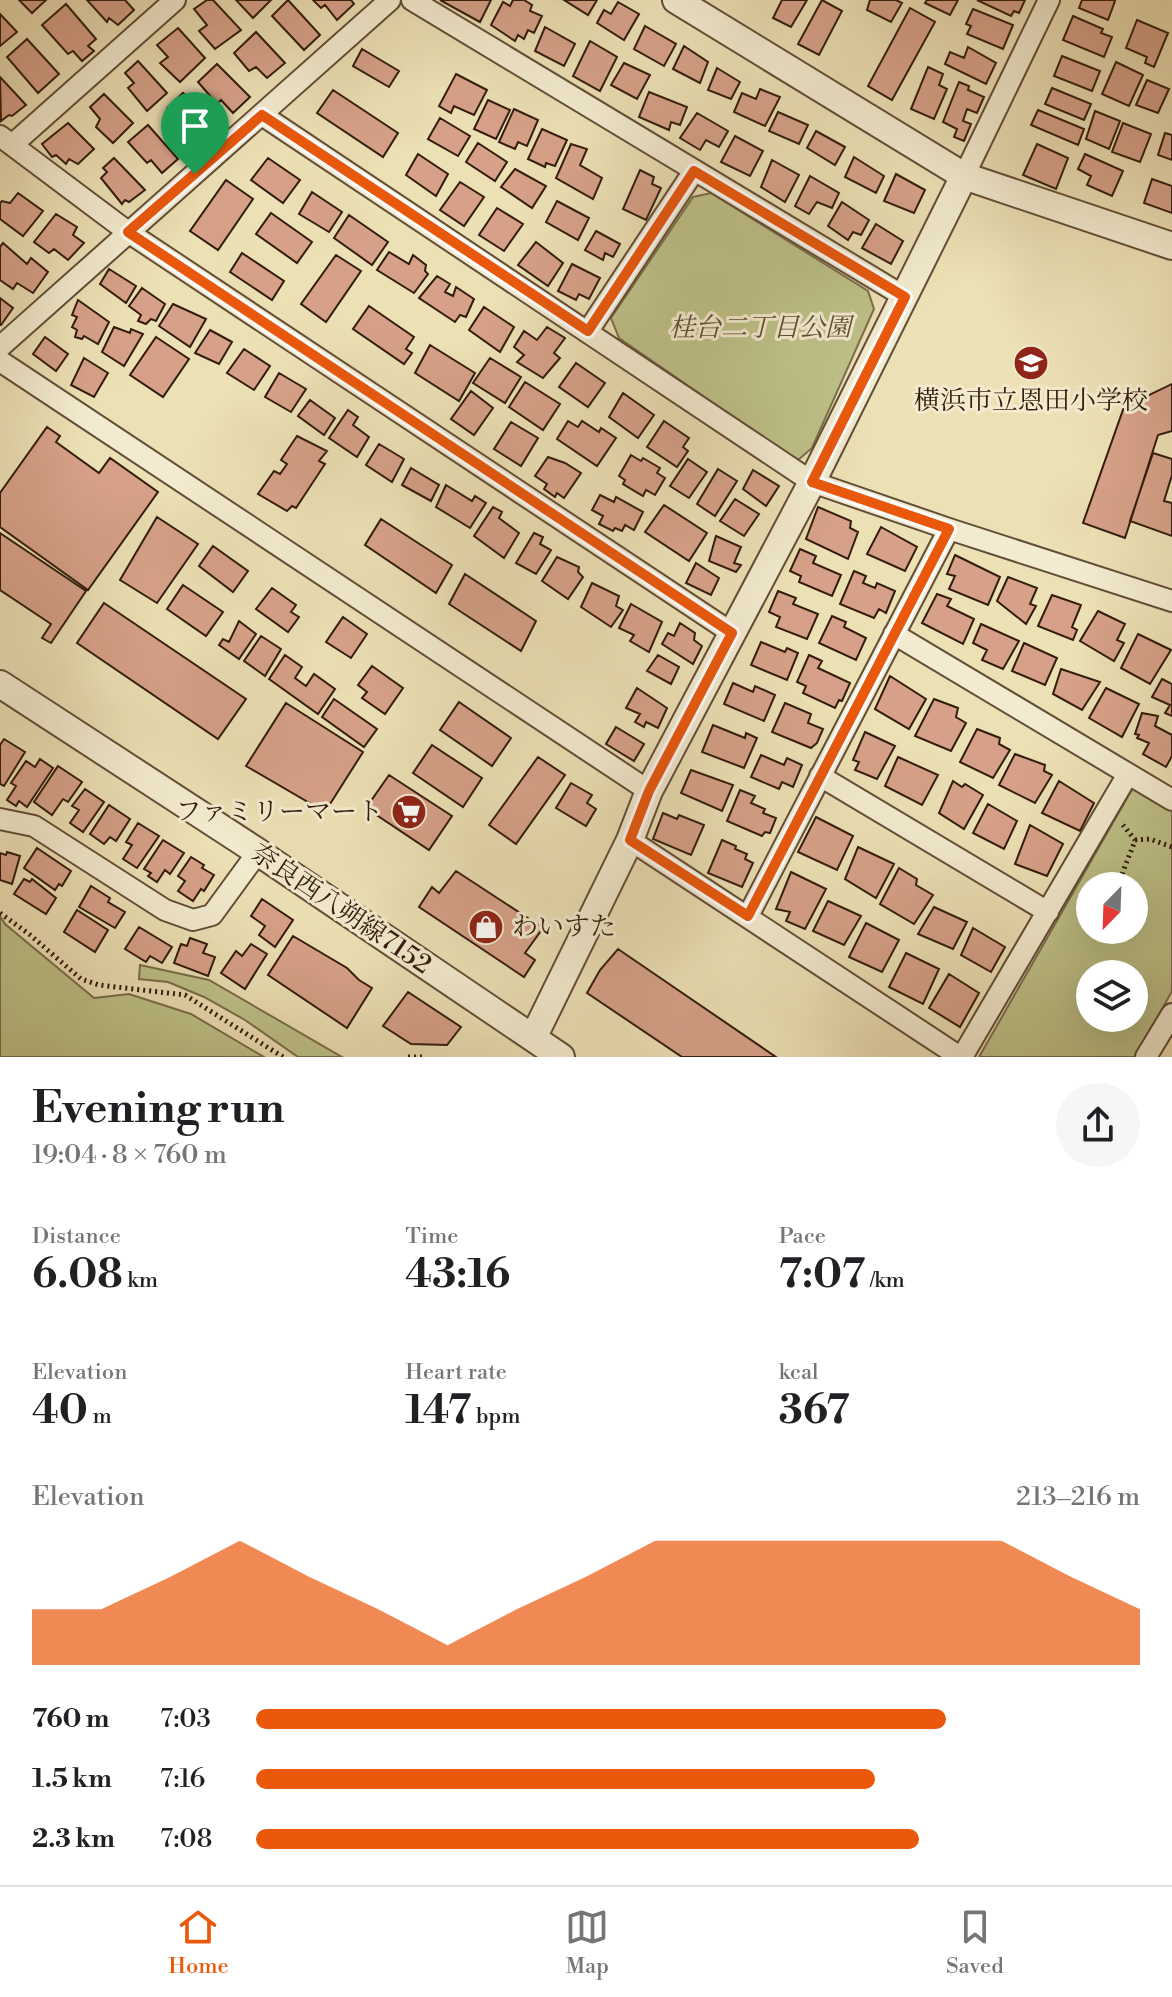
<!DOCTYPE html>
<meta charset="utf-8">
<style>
body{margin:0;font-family:"Libre Bodoni","Noto Serif JP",serif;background:#f6f6f6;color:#202124;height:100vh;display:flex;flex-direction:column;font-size:30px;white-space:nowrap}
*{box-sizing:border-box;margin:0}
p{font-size:26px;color:#757577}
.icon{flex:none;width:44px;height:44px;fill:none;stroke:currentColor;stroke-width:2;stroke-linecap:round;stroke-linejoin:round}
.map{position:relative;height:1057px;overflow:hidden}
.details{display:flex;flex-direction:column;background:#fff;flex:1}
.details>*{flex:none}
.needle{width:52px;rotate:203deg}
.fabs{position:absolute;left:1076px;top:872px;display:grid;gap:16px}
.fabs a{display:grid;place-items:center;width:72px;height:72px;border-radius:50%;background:#fff;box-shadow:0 8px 32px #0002;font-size:40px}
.pin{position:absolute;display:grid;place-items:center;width:68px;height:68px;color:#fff;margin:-82px -34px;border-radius:50% 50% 50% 0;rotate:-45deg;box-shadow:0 0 8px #0007}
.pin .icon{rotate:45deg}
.round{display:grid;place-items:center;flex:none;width:84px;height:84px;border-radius:42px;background:#f6f6f6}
.head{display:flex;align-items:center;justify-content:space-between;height:136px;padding:0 32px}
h1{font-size:44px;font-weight:800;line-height:60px}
.stats{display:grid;grid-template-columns:repeat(3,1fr);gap:12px;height:136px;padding:8px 32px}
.stats div{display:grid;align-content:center}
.stats b{font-size:40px;font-weight:800}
.stats small{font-size:22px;font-weight:400}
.stats p{font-size:22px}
.chart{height:224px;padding:16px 32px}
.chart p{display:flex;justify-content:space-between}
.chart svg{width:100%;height:144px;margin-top:8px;fill:#ea580c;opacity:.7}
ul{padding:0 32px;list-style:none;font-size:26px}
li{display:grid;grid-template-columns:128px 96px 1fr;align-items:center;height:60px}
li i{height:20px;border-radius:10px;background:#ea580c}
.dock{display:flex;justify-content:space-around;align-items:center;height:112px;border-top:2px solid #e0e0e0;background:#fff;font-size:22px;color:#757577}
.dock a{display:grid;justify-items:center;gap:4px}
.dock .current{color:#ea580c}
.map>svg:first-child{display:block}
</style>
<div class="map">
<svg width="1172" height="1057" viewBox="0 0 1172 1057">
<rect width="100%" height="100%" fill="#ece0b5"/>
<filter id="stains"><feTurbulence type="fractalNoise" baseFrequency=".0025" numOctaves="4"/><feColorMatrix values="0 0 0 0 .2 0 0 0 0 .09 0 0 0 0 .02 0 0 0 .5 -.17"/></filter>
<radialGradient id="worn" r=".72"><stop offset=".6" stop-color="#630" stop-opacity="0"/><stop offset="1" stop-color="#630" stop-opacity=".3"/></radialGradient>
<!-- green -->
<path fill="#bec189" stroke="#796e4b" stroke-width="2" fill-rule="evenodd" d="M711 193 868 291 874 309 812 448 797 461 619 338 611 318 693 197Z
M1134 786 1172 808V991L1136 1057H979ZM1090 886H1134V930H1090ZM1090 974H1134V1018H1090Z
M0 916 5 924 94 998 129 994 191 1014 264 1057H0Z
M140 965 209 980 342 1057H298L245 1020 204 997 168 982 139 979Z"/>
<!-- building -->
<path fill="#d6a188" stroke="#341c0d" stroke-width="2" d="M19 0H46L32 13Z
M87 0H125L134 10 118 25 109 18 107 22Z
M207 0H213L241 30 215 49 199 31 207 25 194 9Z
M236 0H271L253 18Z
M288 0 320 35 304 50 272 16Z
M313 0H351L354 4 337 20 325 5 321 8Z
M440 0H491L480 22Z
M513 0H524L532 5 530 11 542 16 534 33 528 30 524 39 518 35 515 41 491 25 503 2 510 6Z
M564 0H597L588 15Z
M782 0H807L791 27 773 18Z
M822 0 842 11 819 55 798 44Z
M870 0H896L902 3 891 22 867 10Z
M927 0H958L950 15 925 3Z
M977 0H1025L1019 13 1014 11 1011 16Z
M1082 0H1113L1115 1 1108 20 1079 8Z
M618 2 639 14 624 40 597 23 604 10 611 14Z
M66 4 96 39 88 46 94 51 82 61 73 51 68 54 42 25Z
M910 8 935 22 892 100 868 86Z
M973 9 1013 25 1003 49 967 34 971 26 966 24Z
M0 14 17 32 0 46Z
M1073 16 1103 29 1101 33 1112 37 1104 57 1063 40Z
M1137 20 1168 33 1154 67 1145 63 1147 57 1126 48Z
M645 26 676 44 664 66 634 49Z
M545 27 575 44 564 66 535 51Z
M178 28 205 58 180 82 160 63 168 57 157 45Z
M256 32 285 63 267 78 256 67 249 71 234 53Z
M27 39 59 74 38 93 7 57Z
M590 41 617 57 600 91 573 76Z
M684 46 708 62 700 83 673 69Z
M968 47 996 63 986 84 945 64 950 52 964 58Z
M362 49 399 71 389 87 353 66Z
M1062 56 1100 71 1092 91 1054 76Z
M138 61 167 93 147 111 128 88 134 83 125 73Z
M1116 62 1143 75 1129 106 1102 94Z
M624 63 650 75 637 99 611 85Z
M217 64 250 97 233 113 221 100 217 104 198 82Z
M928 67 943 74 939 85 947 89 934 119 911 109Z
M717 68 740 82 731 99 708 90Z
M456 74 487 90 474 115 454 106 451 113 439 106Z
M0 77 26 105 12 116 9 115 1 121Z
M1147 80 1169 89 1158 113 1136 105Z
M959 82 969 86 968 90 984 97 977 113 967 109 963 121 971 124 964 141 954 137 957 129 943 122Z
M1052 88 1091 104 1084 120 1045 104Z
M760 89 780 97 765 126 734 112 742 93 756 99Z
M333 90 398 133 383 157 317 113Z
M649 92 687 107 680 125 671 122 669 130 639 117Z
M183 93 215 127 199 142 167 108Z
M104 94 133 123 113 143 96 127 100 119 90 107Z
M488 100 510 110 496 139 474 129Z
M514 109 538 120 527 146 518 142 515 149 499 142Z
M1038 110 1084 129 1078 145 1031 125Z
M1095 111 1120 121 1109 149 1086 139Z
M778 112 808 125 799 144 769 131Z
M697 113 728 131 719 147 706 140 700 150 680 138Z
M440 118 470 136 458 156 428 139Z
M68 123 94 149 78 164 69 159 66 164 56 155 52 157 42 144Z
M1123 123 1151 134 1140 162 1112 152Z
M148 125 178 159 162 173 151 160 147 163 128 142Z
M542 129 567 140 555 166 546 163 545 167 528 159Z
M816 131 845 147 835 165 807 148Z
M1165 133 1172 135V160L1158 155Z
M735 136 763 151 750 176 721 162Z
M478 143 507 162 495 181 466 162Z
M571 144 587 149 580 165 602 178 593 199 556 178Z
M1037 144 1068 158 1056 189 1023 175Z
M418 154 448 174 436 196 406 175Z
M1085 154 1123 171 1112 196 1087 185 1091 176 1078 169Z
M854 157 884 176 876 193 845 177Z
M114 158 145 190 129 202 125 200 122 204 101 178 107 172 103 168Z
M268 158 300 180 283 203 251 180Z
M772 160 799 175 785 202 761 187Z
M515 169 546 186 532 208 501 187Z
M640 170 654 177 652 184 661 188 646 220 623 209Z
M896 174 925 190 914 213 884 201Z
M810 176 839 193 832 208 817 202 809 214 795 206Z
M1152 179 1172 186V213L1144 203Z
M226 180 253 199 218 250 190 231Z
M460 182 484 197 464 226 440 210Z
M312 192 342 212 329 232 299 214Z
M18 193 43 211 23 236 0 219V203L2 201 10 203Z
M557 201 589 218 578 240 546 222Z
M842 202 869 220 861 235 853 232 848 240 828 226Z
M497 208 523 224 504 251 479 235Z
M271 213 312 242 297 263 256 234Z
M56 214 77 227 73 235 84 243 68 260 54 249 49 253 34 242Z
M349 215 388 242 372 265 334 238Z
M876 224 903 241 891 264 862 248Z
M596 231 620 244 613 257 605 253 603 260 585 250Z
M536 242 563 263 548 286 518 265Z
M3 243 27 264 31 258 48 272 33 293 17 283 13 289 0 280V247Z
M389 252 409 264 413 255 426 265 425 271 428 274 414 293 377 270Z
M242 253 284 281 272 300 230 272Z
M336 255 361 271 326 322 301 304Z
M572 264 600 278 589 299 579 294 576 300 558 291Z
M109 269 136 286 126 303 100 284Z
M437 276 450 284 445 292 453 296 456 287 474 299 466 317 460 315 455 322 419 298Z
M142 288 165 304 156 321 151 319 146 324 138 321 141 315 129 306Z
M0 298 13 308 1 325H0Z
M78 300 109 322 98 344 84 336 82 339 75 337 77 330 72 327 77 317 72 315Z
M173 304 206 319 190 347 159 326Z
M369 306 414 337 406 349 412 353 404 364 353 329Z
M484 307 514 327 500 352 469 330Z
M114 327 130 333 131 329 143 334 124 366 102 352Z
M547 327 565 338 554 353 560 358 543 378 517 362 524 355 514 347 524 331 537 340Z
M210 330 232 342 219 364 195 353Z
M45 337 68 354 56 371 33 354Z
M156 337 189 359 163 397 130 375Z
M430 345 475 373 459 401 415 373Z
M244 349 270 366 254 390 227 373Z
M84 358 108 373 94 397 71 385Z
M490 358 521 377 505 403 473 383Z
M576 363 605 383 588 407 559 387Z
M279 373 306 389 291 412 265 397Z
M525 382 560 404 543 430 509 407Z
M1172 384V431L1158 435 1125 538 1083 523 1124 407Z
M471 391 493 408 474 435 451 419Z
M623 393 654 415 638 438 609 417Z
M310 400 335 418 324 435 298 416Z
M348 410 358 417 353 425 369 437 357 457 329 438Z
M568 421 578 427 582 421 599 432 601 428 616 438 597 466 557 439Z
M664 421 689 438 683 447 688 451 677 467 647 447Z
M511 422 538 438 521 466 494 449Z
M47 427 60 436 56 442 99 473 110 458 158 492 88 590 0 527V493Z
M297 436 327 451 319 461 325 464 296 508 292 506 287 511 258 494 274 471 280 474 287 464 281 460Z
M379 444 404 459 392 482 366 465Z
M1153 453 1172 459V475L1164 501 1172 503V536L1130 521Z
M631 455 641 461 643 458 660 468 657 473 665 478 655 495 646 490 643 496 623 484 625 480 619 476Z
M548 457 565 463 581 473 564 498 557 493 555 497 544 489 547 484 535 476Z
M688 459 707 472 689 498 670 486Z
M411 468 439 485 431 501 402 485Z
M718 469 737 481 715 516 697 504Z
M753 470 779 486 766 506 743 489Z
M446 485 472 501 475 496 486 503 470 528 436 507Z
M600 495 614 502 616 497 643 512 634 530 625 525 622 531 615 528 613 531 599 524 603 516 592 510Z
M735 499 759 514 744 536 720 521Z
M664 505 707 533 689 561 645 532Z
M493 507 502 512 499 518 519 533 504 558 474 536Z
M818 507 851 521 850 528 858 532 848 559 806 539Z
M157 517 198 544 157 603 120 580Z
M381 519 452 565 436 593 365 545Z
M881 527 917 547 905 571 867 554Z
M0 533 86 591 51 643 42 638 51 624 0 590Z
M534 533 543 537 540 544 551 550 536 574 516 563Z
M716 536 741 547 734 563 741 565 736 572 709 561Z
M213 546 248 571 233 592 199 566Z
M800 549 816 556 813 563 841 575 832 596 799 582 801 576 790 571Z
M955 555 1000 577 988 605 949 589 955 576 947 574Z
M557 557 579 567 578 572 583 577 568 599 542 581Z
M696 563 719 578 711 595 686 583Z
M854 571 866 576 863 583 875 588 877 583 895 591 886 613 879 609 874 618 840 604Z
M465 574 536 621 521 651 449 604Z
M1008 577 1037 588 1030 604 1036 606 1026 624 997 601Z
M592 583 619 596 616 606 623 610 611 627 581 607Z
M183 585 223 612 206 636 167 609Z
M272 588 296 605 291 612 299 617 288 632 256 609Z
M778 591 796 598 793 604 818 614 807 639 776 627 780 617 769 612Z
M937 594 951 599 947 606 974 619 963 644 922 623Z
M1052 595 1081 605 1072 627 1077 630 1073 640 1038 626Z
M104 603 246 699 218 739 77 643Z
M631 604 662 622 649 652 630 641 634 635 619 628Z
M1098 611 1125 624 1117 640 1124 643 1114 661 1080 641Z
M832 616 846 622 844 627 866 638 856 660 819 643Z
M343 617 367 634 351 658 326 642Z
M239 621 256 634 239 659 219 645 223 639 229 642Z
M680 623 695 633 694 640 702 646 693 664 662 644 668 633 674 636Z
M981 624 1019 641 1003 669 982 660 987 650 973 643Z
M1138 634 1171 650 1150 684 1121 668Z
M261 636 281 649 265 676 244 661Z
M761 642 785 652 787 648 798 653 787 680 751 665Z
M1024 643 1057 658 1045 685 1012 671Z
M285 655 302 667 295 678 306 686 314 674 335 689 318 714 269 679Z
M658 655 679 667 671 684 647 671Z
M809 655 822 661 818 668 850 683 842 701 839 700 835 708 803 693 806 686 797 682Z
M372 666 403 688 385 714 362 698 367 692 358 685Z
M1061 669 1100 682 1082 710 1053 694Z
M890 676 926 699 909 729 875 709Z
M1162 679 1172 684V716L1165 713 1170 705 1152 697Z
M733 683 753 692 755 686 775 695 764 721 724 704Z
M637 688 667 708 658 728 646 722 644 727 635 722 640 714 626 708Z
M1106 688 1139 704 1122 737 1089 718Z
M334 699 377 729 364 747 322 717Z
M934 699 958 708 956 717 966 723 951 751 915 736Z
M459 702 511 738 492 766 440 730Z
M286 703 363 752 325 812 246 766Z
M785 703 811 714 808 723 823 729 817 743 811 748 772 732Z
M1142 713 1158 716 1155 726 1172 735V756L1166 767 1143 754 1149 743 1137 738 1139 735 1135 734Z
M713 725 745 738 746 733 757 738 744 768 702 752Z
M616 727 644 744 634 761 606 744Z
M977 729 1000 738 999 744 1010 750 993 778 960 762Z
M865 732 895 746 877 779 855 770 859 762 853 760Z
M4 739 25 752 4 786 0 784V745Z
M432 745 482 778 463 807 413 773Z
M1015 754 1045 765 1044 771 1052 775 1035 803 999 785Z
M761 755 784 765 787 758 802 765 793 787 782 782 779 789 751 777Z
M538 757 565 775 516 844 489 825Z
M898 757 938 775 922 805 885 786Z
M40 759 53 768 27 807 19 801 16 806 7 800 16 786 11 783 26 761 35 767Z
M58 766 82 782 68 802 63 799 52 815 34 802Z
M691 770 733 785 722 811 681 793Z
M389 775 452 816 429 850 366 808Z
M953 781 962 787 965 784 983 795 964 829 939 813Z
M1059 781 1094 803 1080 831 1042 813Z
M571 783 592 795 587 803 596 809 586 826 556 808Z
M85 789 104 802 83 832 70 823 79 810 72 806Z
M740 790 755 796 751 803 765 809 763 813 776 818 770 833 765 832 762 836 727 821Z
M988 804 1017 821 1004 849 973 833Z
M109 805 130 819 116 841 110 837 104 844 90 834Z
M663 813 677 819 679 815 704 825 691 855 653 839Z
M816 817 853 836 837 870 798 852Z
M138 823 159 836 137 868 123 859 132 845 126 842Z
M1030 825 1063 844 1047 876 1015 864Z
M163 840 184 853 170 874 165 870 157 882 148 876 151 873 144 869Z
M722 840 736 846 735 849 747 854 745 859 753 863 742 887 708 873Z
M858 847 894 864 876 898 845 879Z
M37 848 71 871 62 886 59 884 55 890 24 868Z
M7 852 20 856 12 884 0 880V853L6 855Z
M191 857 204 865 202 868 214 875 204 891 201 889 193 901 178 891 185 881 178 876Z
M899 868 917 879 916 885 933 895 914 924 880 904Z
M456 871 543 928 525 953 535 960 524 977 419 907 432 887 439 893Z
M791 872 826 889 805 929 786 921 790 912 776 909Z
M24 879 30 882 32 879 56 898 46 914 14 894Z
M91 886 110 898 108 902 125 912 115 928 79 907Z
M262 899 293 920 275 947 259 935 265 926 251 916Z
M828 901 861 916 844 945 813 931Z
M934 907 967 922 953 949 918 934Z
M77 910 108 930 95 952 64 932Z
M866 923 899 940 882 972 849 957Z
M139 927 172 947 162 963 150 956 146 962 125 949Z
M973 928 1005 947 991 972 961 955Z
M293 936 347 968 359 980 372 988 347 1028 268 975Z
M190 938 207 944 203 953 215 957 208 976 174 963 181 944 187 946Z
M251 944 267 954 245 989 221 973 236 951 242 956Z
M618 949 776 1057H682L587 993 600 970Z
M906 953 939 969 923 1004 889 987Z
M949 974 979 993 960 1027 929 1008Z
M408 992 461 1027 447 1045 411 1044 383 1026Z"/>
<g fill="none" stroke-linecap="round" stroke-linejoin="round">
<defs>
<path id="minor" d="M412 0 905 297
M262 115 812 482 949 529 1172 601
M0 136 128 232 732 633
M12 145 175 0
M964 176 1049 0
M588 331 694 171
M0 347 390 0
M0 361 649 791
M894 634 1172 800
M820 776 1048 912
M0 819 34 826 165 910 193 920 212 915 258 852
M630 840 960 1057
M748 916 949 529
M962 1057 1128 774
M1146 1057 1172 1014"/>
<path id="tertiary" d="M676 0 964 176 1172 246
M0 684 258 852 561 1057
M533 1038 630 840 649 791 812 482 964 176"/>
</defs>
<!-- minor casing -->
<use href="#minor" stroke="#624d37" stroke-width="24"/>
<!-- tertiary casing -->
<use href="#tertiary" stroke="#624d37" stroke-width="30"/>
<!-- path -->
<path stroke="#341c0d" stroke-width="5" stroke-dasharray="2 4" stroke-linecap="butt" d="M1135 840 1150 839 1172 847
M1120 886C1122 869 1130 856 1135 840L1123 825
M0 913 29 934 81 979 99 985 185 995 283 1057
M408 1057H425"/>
<!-- minor -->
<use href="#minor" stroke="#f3ebcf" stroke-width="20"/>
<!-- tertiary -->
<use href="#tertiary" stroke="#f3ebcf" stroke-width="26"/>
</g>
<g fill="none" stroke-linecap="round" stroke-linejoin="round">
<defs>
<path id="route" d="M262 115 588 331 694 171 905 297 812 482 949 529 748 916 630 840 649 791 732 633 128 232Z"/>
</defs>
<!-- route casing -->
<use href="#route" stroke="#fff" stroke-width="16"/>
<!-- route -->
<use href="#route" stroke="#ea580c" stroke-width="10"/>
</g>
<!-- icons -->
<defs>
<symbol id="school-disc" viewBox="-11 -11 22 22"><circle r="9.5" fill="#8f2418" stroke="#f3ebcf"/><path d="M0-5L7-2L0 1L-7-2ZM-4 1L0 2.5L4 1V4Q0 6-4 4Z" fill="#fff"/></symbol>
<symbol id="supermarket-disc" viewBox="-11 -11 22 22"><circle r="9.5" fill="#8f2418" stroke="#f3ebcf"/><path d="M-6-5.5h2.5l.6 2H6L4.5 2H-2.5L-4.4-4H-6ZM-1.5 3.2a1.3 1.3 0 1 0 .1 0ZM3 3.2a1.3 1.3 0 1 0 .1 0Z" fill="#fff"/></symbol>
<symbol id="shop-disc" viewBox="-11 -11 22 22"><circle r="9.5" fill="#8f2418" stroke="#f3ebcf"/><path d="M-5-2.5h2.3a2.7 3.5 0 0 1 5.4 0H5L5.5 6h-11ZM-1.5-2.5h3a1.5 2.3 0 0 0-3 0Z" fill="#fff"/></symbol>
</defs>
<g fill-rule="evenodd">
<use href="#school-disc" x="1011" y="343" width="40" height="40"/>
<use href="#supermarket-disc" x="389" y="792" width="40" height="40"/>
<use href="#shop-disc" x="466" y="907" width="40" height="40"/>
</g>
<g text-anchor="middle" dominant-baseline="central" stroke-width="6" stroke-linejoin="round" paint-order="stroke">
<!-- park labels -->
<g font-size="26" font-style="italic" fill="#5d4e32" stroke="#f3ebcf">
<text x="760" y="328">桂台二丁目公園</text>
</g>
<!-- poi labels -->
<g font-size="26" fill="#341c0d" stroke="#f3ebcf">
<text x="1031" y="401">横浜市立恩田小学校</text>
<text x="383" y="812" text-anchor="end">ファミリーマート</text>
<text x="512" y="927" text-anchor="start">わいすた</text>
</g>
<!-- street labels -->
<g font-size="26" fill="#341c0d" stroke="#f3ebcf">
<text transform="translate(341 909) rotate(34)">奈良西八朔線7152</text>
</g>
</g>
<rect width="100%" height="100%" filter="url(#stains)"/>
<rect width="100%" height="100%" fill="url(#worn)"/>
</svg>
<div class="fabs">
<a><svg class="needle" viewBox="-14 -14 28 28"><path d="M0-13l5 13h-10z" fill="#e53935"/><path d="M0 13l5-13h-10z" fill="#757577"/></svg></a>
<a><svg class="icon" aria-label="layers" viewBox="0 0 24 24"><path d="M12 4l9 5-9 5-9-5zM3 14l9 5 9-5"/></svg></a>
</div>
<div class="pin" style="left:195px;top:174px;background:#1e9e55"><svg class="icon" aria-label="arrive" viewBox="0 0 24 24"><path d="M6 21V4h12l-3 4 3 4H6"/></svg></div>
</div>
<section class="details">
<div class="head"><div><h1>Evening run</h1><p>19:04 · 8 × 760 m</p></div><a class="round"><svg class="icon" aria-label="share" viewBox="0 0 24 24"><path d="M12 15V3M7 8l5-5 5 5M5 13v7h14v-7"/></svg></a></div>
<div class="stats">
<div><p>Distance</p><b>6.08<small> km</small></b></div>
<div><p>Time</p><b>43:16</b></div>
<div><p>Pace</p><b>7:07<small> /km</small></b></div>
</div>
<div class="stats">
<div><p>Elevation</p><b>40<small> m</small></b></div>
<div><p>Heart rate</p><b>147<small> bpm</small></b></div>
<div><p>kcal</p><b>367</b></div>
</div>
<div class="chart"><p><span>Elevation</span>213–216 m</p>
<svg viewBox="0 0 160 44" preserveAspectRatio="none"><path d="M0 44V27L10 27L20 17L30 6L40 17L50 27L60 38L70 27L80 17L90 6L100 6L110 6L120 6L130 6L140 6L150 17L160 27V44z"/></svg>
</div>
<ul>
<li><b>760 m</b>7:03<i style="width:78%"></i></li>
<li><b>1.5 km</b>7:16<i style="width:70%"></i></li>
<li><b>2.3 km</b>7:08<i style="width:75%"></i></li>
</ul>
</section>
<nav class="dock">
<a class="current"><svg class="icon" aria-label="home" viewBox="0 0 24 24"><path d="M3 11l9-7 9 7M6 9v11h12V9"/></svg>Home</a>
<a><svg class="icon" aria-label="map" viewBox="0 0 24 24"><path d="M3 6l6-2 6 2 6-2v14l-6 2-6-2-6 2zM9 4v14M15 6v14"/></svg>Map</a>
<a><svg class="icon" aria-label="saved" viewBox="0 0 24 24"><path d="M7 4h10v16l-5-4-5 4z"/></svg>Saved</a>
</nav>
